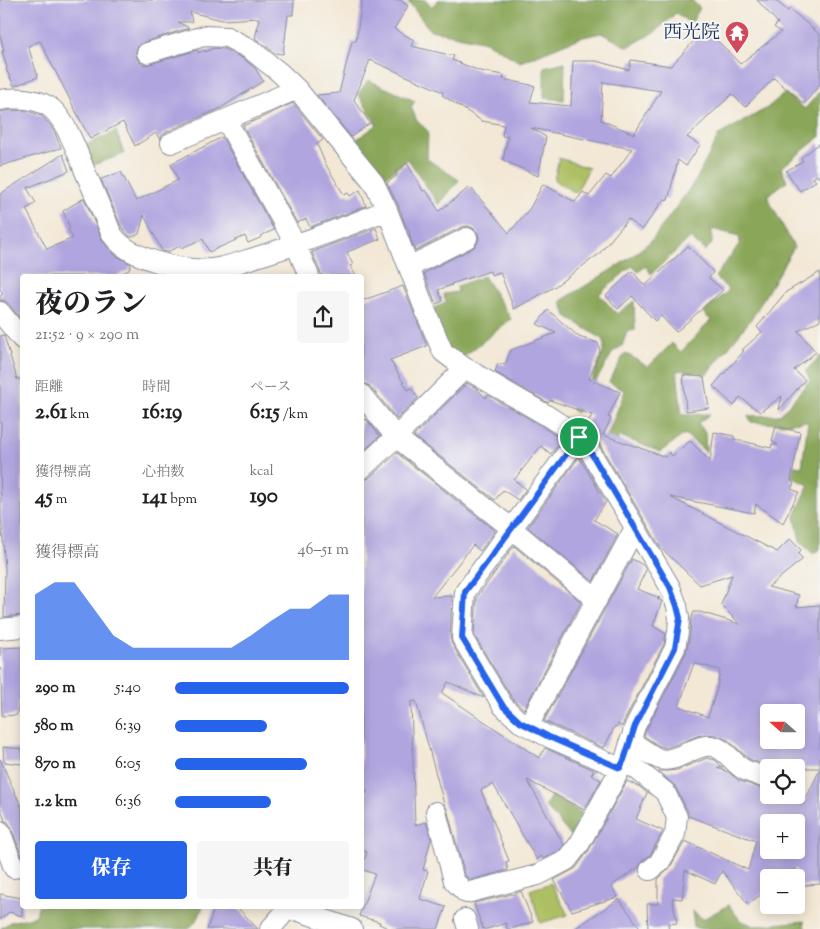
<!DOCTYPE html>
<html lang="ja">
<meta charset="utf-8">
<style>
body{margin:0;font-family:"Sorts Mill Goudy","Noto Serif JP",serif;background:#f6f6f6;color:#202124;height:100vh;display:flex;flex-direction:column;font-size:19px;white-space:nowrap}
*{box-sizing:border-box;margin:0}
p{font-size:16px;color:#757577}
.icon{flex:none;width:28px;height:28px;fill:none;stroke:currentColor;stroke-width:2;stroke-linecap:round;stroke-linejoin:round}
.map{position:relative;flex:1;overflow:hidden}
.drawer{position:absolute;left:20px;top:274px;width:344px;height:635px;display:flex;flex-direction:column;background:#fff;border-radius:5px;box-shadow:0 2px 12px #0003}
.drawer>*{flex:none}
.needle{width:32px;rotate:291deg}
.fabs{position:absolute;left:760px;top:704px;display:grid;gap:10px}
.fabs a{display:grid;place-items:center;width:45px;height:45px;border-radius:5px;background:#fff;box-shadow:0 2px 12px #0003;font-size:25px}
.pin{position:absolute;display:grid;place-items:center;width:42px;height:42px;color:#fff;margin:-21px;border:2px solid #fff;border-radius:50%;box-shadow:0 1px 5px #0007}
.round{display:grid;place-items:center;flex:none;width:52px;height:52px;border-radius:5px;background:#f6f6f6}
.headline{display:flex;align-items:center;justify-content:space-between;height:85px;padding:0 15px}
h1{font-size:28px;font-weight:800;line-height:38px}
.stats{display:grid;grid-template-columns:repeat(3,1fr);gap:8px;height:85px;padding:5px 15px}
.stats div{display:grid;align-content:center}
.stats b{font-size:21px;font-weight:800}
.stats small{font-size:14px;font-weight:400}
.stats p{font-size:14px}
.chart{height:140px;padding:10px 15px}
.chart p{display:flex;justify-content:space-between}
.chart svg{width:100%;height:90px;margin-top:5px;fill:#2563eb;opacity:.7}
.cta{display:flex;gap:10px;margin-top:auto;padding:10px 15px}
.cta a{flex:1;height:58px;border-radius:5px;background:#2563eb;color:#fff;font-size:20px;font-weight:800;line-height:58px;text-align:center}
.cta a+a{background:#f6f6f6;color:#202124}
ul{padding:0 15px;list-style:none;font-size:16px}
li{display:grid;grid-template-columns:80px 60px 1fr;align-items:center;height:38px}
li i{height:12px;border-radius:6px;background:#2563eb}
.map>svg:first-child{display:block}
</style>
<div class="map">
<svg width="820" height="929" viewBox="0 0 820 929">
<rect width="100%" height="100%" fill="#f6f6f2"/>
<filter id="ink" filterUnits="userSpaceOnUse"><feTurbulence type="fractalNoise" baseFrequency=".02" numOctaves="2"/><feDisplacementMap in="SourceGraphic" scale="10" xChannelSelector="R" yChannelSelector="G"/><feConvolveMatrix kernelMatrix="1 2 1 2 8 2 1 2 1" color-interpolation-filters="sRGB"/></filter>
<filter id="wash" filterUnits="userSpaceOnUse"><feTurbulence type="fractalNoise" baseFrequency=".0096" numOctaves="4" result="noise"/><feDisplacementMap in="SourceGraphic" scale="20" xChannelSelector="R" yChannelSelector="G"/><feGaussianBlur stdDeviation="1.12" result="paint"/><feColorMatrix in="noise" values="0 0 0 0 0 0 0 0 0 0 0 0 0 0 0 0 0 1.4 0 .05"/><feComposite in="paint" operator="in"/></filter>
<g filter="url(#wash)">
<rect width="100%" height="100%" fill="#f3e8d5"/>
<!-- green -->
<path fill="#adbf62" stroke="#647760" d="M559 158 589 168 576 193 554 180Z
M551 883 568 915 540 923 530 890Z"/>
<!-- forest -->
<path fill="#8aa658" stroke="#526a5b" d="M407 0H425L431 7 438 0H692L700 8 691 24 676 13 655 32 628 47 601 33 579 38 520 62 486 42 430 30Z
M565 62 564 100 544 98V67Z
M368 80 415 101 411 107 417 121 428 131 427 159 459 180 439 205 408 159 378 183 350 144 377 125 358 94Z
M820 91V137L781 168 787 181 767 196 794 247 752 318 707 374 677 370 682 415 710 414 698 423 705 432 706 452 685 434 660 452 620 436 610 452 605 441 625 391 609 382 625 353 648 367 672 343 681 352 711 320 703 313 729 290 715 277 740 243 739 236 712 229V244L705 251 690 238 651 274 646 266 638 272 632 266 599 294 617 314 634 301 635 330 627 332 622 346 613 352 577 413 572 410 586 381H591L604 350V340L566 316 561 301 630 258 652 240 696 180 719 135 767 108 785 93 805 109Z
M116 131 124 154 93 165 86 145Z
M484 276 511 319 461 359 445 348 432 309 446 302 443 294 458 292 457 286Z
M820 356V549L813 554 800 541 795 516 809 485 782 473 781 464 802 467 808 421 782 424 751 422 748 416 780 415 810 380 806 371Z
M551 796 582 813 571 836 545 806Z
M729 905 740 920 754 926 804 921 805 929H702L694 927 692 911 703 919Z
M38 906H203L199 917 189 929H0L10 922 36 916Z"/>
<g id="blocks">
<!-- building -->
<path fill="#b1a5df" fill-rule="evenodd" d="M0 0H294L293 15H288L283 54 275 53 255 38 257 30 259 29H257L259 18 222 20 190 12 192 22H178L189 28 144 42 139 45 136 50V56L139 62 145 65 150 64 198 50V53L205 50V52L214 48 224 49 244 59 255 68 263 81 221 108 166 132 162 136 160 140 156 133 135 146 123 122 90 139 40 41 28 46 38 77 14 86 6 69 7 68 2 51H4L0 34Z
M362 0H400L408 6 394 29 414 40 411 46 454 56 452 60 480 71 504 75 503 79 535 86 530 102 571 106 573 61H596L629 70 631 60 671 66 704 30 722 45 740 64 781 32 774 27 778 23 757 0H775L788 11 790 9 820 35V84L804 104 774 78 745 107 732 94 687 137 700 145 686 166 678 160 668 200 664 199 642 230 628 219 599 254 554 287 514 309 500 272 491 275 490 271 451 284 452 285 438 290 443 301 436 304 424 273 473 248 477 244 479 239 478 233 473 228 467 226 462 227 415 251 409 234 410 233 405 224 398 205 387 183 397 175 395 172 407 163 423 191 426 190 439 211 470 187 509 233 530 208 543 184 575 202 583 192 589 196 606 175 611 178 632 149 531 128 546 137 538 176 503 160 508 137 502 136 504 125 482 121 442 95 443 92 370 60 354 100 370 123 351 137 317 95 339 93 352 41H356ZM603 82 661 91 634 134 601 120Z
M293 103 323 140 317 144 325 163 344 195 348 193 350 196 360 190 366 206 310 227 306 219 297 223 243 126Z
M12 110 28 111 42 116 50 125 55 133 61 148 0 166V112Z
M222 137 274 230 262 235 260 238 248 243 245 236 209 252 203 239 181 248 180 246 167 252 162 251 144 215 139 234 132 237 129 236 121 226 101 179 121 172 136 201 178 180 171 164Z
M820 143V179L817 175 813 178 816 181 800 191 786 171 803 161 801 158Z
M63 154 69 171 27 188 36 203 26 209 47 249 73 238 68 229 70 228 63 211 84 198 103 242 115 255 131 264 129 270 116 276H22V318L21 319 9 304 5 301 0 300V296L3 294 0 289V194Z
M376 228 380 239 347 252 353 265 350 266 356 276H322L312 252Z
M688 246 713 272 709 278 723 290 676 332 661 316 655 321 632 296 618 309 606 296 632 271 645 286Z
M820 272V320L798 331 816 352 794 370 805 380 779 410 782 396 760 412 740 397 734 406 713 386 744 351 742 350 762 332 757 327 786 292Z
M403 286 427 346 390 360 408 390 411 388 418 398 397 419 370 386 363 383 361 379V301Z
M548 310 579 337 598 343 600 351 589 379 620 392 608 417 611 418 603 435 666 457 669 452 672 456 690 441 710 461 714 432 734 436V439L771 448 772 444 778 445 772 441 776 426 800 432 791 481 794 483 791 489 799 492 783 523 756 504 754 513 670 497 777 552 790 539 801 550 798 554 803 559 768 587 799 595 796 607 820 605V768H772L749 759 728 740 715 735 706 734 697 736 675 745 666 748 659 746 644 736 646 730 686 653 690 634 691 619 694 612H700L740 624 721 605 732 575 700 585 661 548 594 435 585 427 592 415 550 400 548 403 495 372 498 363 505 365 511 350 556 333 537 324ZM694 663 720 670 717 688 708 717 679 706ZM769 712H796V740H769Z
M4 335 17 379H22V615L4 617 5 569 1 515 0 447 1 422H0V336Z
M683 375 704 377 709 408 686 411Z
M467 383 476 388 486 398 488 395 540 425 562 440 551 454 541 446 514 480 526 489 518 500 503 490 495 500 414 436Z
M366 419 380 436 361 453V424Z
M397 453 495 531 480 551 473 545 432 597 452 596 450 637 452 644 484 698 448 682 442 693 539 758 545 748 594 770 591 775 601 780 584 810 527 780 564 845 559 851 543 859 541 856 537 860 493 784 481 790 509 861 506 862 508 870 470 880 465 875 464 871 447 809 444 804 416 701 411 702 415 825 426 822 431 839 423 870 428 871 420 899 446 907 438 929H390L379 924 380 922 359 916 375 874 361 869 367 852 361 850V814L367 790H361V481L369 478Z
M579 457 606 502 594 520 618 534 593 581 528 527Z
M514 546 581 602 524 709 512 698 474 635 477 597Z
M632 559 643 565 646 570 637 589 660 598 657 599 662 601 653 626 666 634 664 644 624 721 622 727 618 724 616 727 615 726 604 748 544 721Z
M22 647V699H19L17 715 2 716 0 648Z
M3 747 22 749V764L4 762Z
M707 758 715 760 723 768H717L728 772 738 780 765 790 769 791V795H780L803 805 820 769V884L796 886V869L784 878H769V889L748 904 722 871 715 884 685 870 682 899 672 898 677 923 668 924 669 929H648L647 904H658V879L669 869 685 841 748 870 756 841 688 816V812L675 786 659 772V771H668L677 770ZM769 822H796V850H769Z
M0 759 22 808V857L11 827 8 822 5 821 0 806Z
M627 781 640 787 647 793 636 819 663 831 650 855 642 861 639 867 611 886 618 897 572 911 554 880 576 868 589 850Z
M521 891 533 922 510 929H507L506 923 487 929H483L474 903 512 894 513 895Z
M0 894 22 898V916L9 912 0 920Z
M619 899 641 929H574Z
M215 906H236L258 929H207Z"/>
</g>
</g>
<g filter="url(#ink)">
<use href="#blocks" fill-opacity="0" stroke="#878c9a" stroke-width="1"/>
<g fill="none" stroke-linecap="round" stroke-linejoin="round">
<defs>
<path id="minor" d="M147 53 204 36 227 37 250 49 279 72 297 89 374 183 387 210 426 312 443 352 465 368 546 415 571 431 584 441 670 587 677 606 679 618 678 632 675 648 635 726 625 760 580 843 567 860 538 875 466 893 454 881 436 812
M0 100C15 97 34 98 48 106 65 116 79 156 86 174 93 189 99 205 106 220 108 225 110 232 114 237 130 259 185 272 212 269 229 267 246 260 263 255 305 242 346 227 387 210
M226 120 296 245 309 276
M171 143 297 89
M409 267 467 238
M0 312 22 339
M361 394 396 437 511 528 597 600
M579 437 465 592 462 638 503 706 520 722 549 737 620 768
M361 469 396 437 465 368
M0 629 22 627
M528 726 635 528
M630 741C637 745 654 758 660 759 677 764 696 743 712 746 726 749 732 762 743 769 751 773 761 776 769 779
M625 760 665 792 677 817 675 834 665 853 659 863 650 870
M0 831 14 868
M465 919 468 929
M270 929 285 912 296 910 352 929"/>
</defs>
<!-- minor casing -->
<use href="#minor" stroke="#878c9a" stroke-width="22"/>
<!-- minor -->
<use href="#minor" stroke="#fff" stroke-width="20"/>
</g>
</g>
<g fill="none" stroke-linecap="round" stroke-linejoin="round" filter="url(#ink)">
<defs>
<path id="route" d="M579 437 584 441 670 587 677 606 680 618 675 648 635 726 624 760 620 768 549 737 520 722 503 706 462 638 465 592Z"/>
</defs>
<!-- route casing -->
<use href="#route" stroke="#fff" stroke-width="10"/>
<!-- route -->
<use href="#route" stroke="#2563eb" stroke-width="6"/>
</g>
<!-- icons -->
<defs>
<symbol id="temple-pin" viewBox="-11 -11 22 30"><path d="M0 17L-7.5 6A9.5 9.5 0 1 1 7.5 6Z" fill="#d1495b" stroke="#f6f6f2"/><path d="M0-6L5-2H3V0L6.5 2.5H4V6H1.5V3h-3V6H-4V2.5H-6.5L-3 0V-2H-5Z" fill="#fff"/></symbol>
</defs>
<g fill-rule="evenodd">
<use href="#temple-pin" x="723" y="19" width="28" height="38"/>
</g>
<g text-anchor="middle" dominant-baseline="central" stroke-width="4" stroke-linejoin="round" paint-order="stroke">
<!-- poi labels -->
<g font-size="19" fill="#1b2f5e" stroke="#f6f6f2" text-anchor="end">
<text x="720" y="33">西光院</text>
</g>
</g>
</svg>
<div class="fabs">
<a><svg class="needle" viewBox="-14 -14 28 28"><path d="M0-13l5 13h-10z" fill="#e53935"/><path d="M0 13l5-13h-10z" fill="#757577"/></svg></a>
<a><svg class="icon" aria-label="locate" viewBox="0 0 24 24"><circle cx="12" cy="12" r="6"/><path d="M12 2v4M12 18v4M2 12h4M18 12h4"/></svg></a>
<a>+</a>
<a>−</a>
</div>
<div class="pin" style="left:579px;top:437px;background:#1e9e55"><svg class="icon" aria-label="arrive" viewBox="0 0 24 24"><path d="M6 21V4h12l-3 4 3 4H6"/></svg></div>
<section class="drawer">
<div class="headline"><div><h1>夜のラン</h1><p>21:52 · 9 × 290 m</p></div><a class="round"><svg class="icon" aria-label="share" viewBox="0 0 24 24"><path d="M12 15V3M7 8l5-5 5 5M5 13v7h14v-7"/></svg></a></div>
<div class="stats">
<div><p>距離</p><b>2.61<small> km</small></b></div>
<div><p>時間</p><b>16:19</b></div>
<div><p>ペース</p><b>6:15<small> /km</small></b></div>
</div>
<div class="stats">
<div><p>獲得標高</p><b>45<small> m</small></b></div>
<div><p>心拍数</p><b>141<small> bpm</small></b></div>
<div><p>kcal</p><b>190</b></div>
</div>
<div class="chart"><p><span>獲得標高</span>46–51 m</p>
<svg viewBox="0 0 160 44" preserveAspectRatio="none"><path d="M0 44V12L10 6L20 6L30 19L40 32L50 38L60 38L70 38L80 38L90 38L100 38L110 32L120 25L130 19L140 19L150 12L160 12V44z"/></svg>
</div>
<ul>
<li><b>290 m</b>5:40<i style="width:100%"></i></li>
<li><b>580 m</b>6:39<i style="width:53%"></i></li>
<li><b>870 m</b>6:05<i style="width:76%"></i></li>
<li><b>1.2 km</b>6:36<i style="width:55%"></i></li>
</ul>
<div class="cta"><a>保存</a><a>共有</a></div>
</section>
</div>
